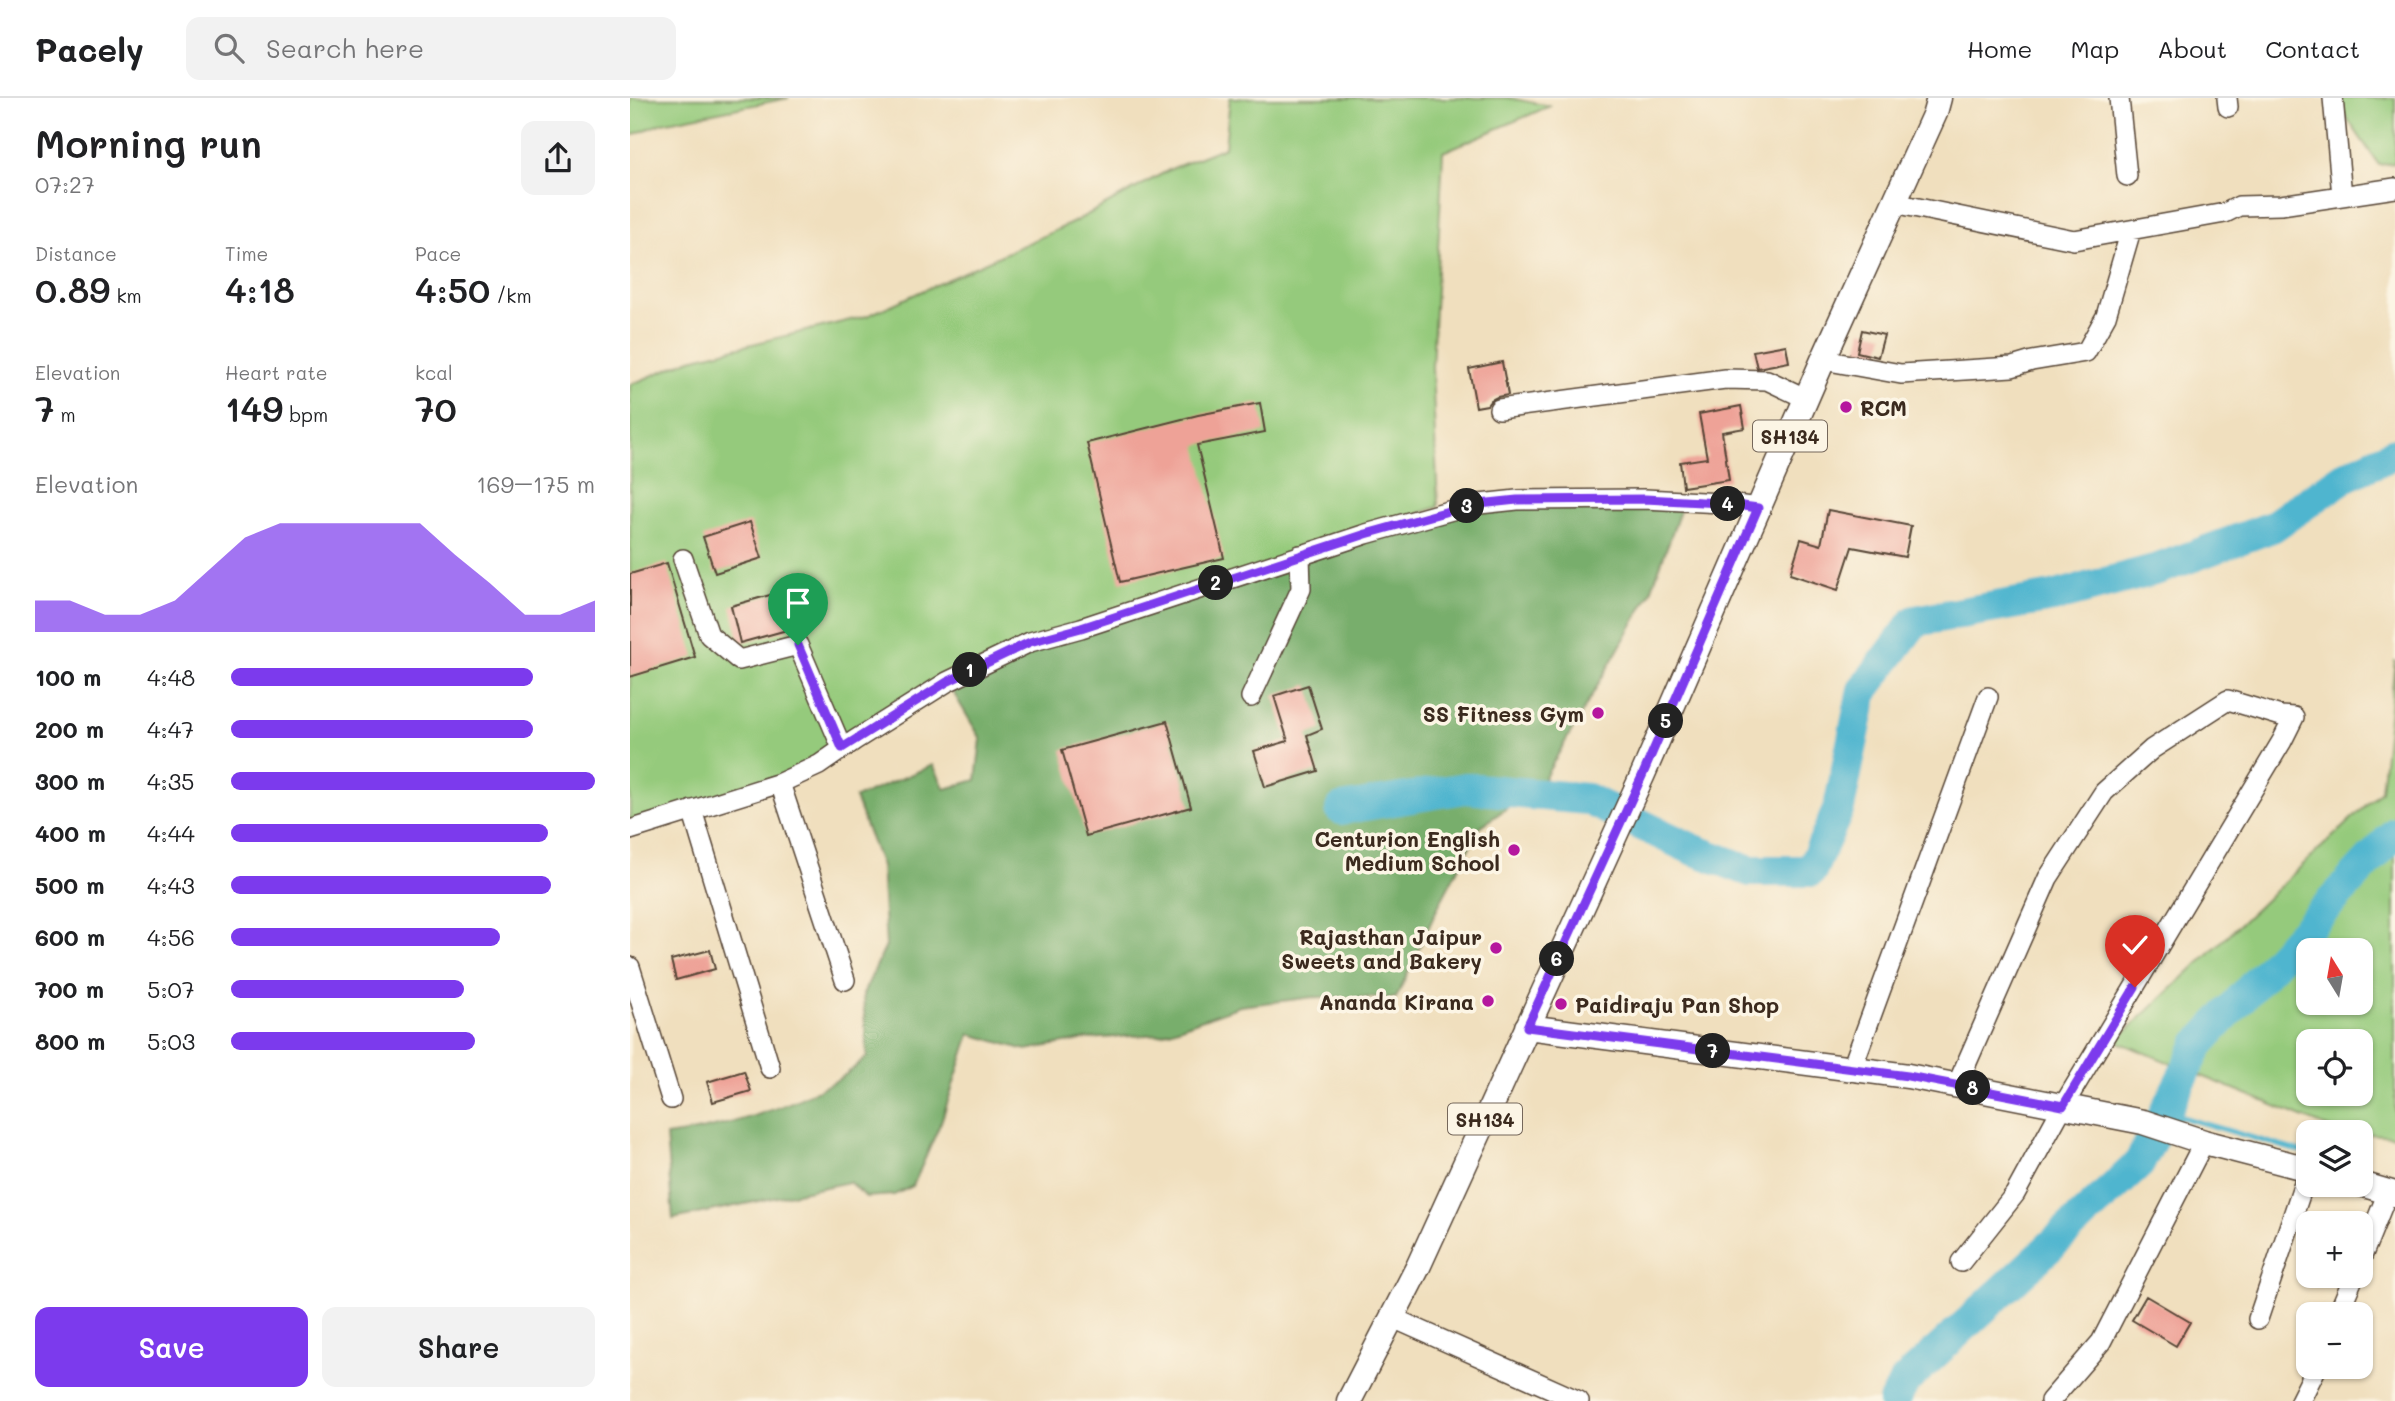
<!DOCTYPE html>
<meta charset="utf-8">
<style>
body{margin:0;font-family:Mali,sans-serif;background:#f2f2f2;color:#202124;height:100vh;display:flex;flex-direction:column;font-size:26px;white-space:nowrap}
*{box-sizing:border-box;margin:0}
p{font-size:23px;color:#757577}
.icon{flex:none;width:38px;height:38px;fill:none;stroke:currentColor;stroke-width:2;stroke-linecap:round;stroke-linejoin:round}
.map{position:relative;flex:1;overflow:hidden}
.drawer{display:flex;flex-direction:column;background:#fff;width:630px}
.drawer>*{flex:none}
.needle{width:46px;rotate:349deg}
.buttons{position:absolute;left:1666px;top:840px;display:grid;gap:14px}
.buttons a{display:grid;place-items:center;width:77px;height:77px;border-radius:14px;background:#fff;box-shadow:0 2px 5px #0004;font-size:35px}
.pin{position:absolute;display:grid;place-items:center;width:60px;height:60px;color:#fff;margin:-72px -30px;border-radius:50% 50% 50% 0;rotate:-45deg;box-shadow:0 0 7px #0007}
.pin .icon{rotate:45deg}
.km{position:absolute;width:35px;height:35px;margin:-18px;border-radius:50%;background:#222;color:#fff;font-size:19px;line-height:35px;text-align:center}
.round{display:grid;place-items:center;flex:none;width:74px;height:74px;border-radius:14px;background:#f2f2f2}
.head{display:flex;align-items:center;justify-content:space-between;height:119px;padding:0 35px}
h1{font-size:38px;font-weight:600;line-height:52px}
.metrics{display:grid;grid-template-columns:repeat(3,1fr);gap:10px;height:119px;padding:7px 35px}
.metrics div{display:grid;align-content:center}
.metrics b{font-size:35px;font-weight:600}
.metrics small{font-size:19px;font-weight:400}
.metrics p{font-size:19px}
.chart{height:196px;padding:14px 35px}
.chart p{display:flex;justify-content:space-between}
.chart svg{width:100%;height:126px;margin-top:7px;fill:#7c3aed;opacity:.7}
.cta{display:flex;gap:14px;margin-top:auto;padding:14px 35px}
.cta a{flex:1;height:80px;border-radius:14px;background:#7c3aed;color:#fff;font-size:28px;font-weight:600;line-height:80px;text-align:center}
.cta a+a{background:#f2f2f2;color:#202124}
ul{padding:0 35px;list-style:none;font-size:23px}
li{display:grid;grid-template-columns:112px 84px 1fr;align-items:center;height:52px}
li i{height:18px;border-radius:9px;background:#7c3aed}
header{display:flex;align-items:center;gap:42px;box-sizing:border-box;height:98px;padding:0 35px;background:#fff;border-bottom:2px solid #e0e0e0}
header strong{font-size:33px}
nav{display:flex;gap:38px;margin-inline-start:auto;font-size:24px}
.search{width:490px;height:63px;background:#f2f2f2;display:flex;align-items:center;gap:18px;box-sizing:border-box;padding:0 24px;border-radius:14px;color:#757577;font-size:26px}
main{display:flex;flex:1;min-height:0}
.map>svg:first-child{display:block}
</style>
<header>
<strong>Pacely</strong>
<div class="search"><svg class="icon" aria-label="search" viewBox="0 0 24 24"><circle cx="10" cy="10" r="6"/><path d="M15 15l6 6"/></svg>Search here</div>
<nav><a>Home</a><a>Map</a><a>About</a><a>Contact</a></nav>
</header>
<main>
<section class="drawer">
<div class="head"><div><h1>Morning run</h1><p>07:27</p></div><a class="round"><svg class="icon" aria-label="share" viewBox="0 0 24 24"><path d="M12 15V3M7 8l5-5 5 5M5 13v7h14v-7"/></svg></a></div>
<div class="metrics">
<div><p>Distance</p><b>0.89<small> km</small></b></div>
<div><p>Time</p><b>4:18</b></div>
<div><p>Pace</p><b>4:50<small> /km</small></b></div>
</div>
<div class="metrics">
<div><p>Elevation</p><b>7<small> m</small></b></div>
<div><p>Heart rate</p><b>149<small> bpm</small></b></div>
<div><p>kcal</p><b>70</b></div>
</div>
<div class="chart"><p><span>Elevation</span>169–175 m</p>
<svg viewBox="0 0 160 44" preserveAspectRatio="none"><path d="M0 44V33L10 33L20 38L30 38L40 33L50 22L60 11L70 6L80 6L90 6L100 6L110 6L120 17L130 27L140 38L150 38L160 33V44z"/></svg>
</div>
<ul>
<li><b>100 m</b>4:48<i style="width:83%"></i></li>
<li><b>200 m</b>4:47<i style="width:83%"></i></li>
<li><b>300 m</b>4:35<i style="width:100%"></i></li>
<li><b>400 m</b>4:44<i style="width:87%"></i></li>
<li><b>500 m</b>4:43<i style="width:88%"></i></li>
<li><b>600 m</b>4:56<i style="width:74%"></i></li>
<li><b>700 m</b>5:07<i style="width:64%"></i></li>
<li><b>800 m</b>5:03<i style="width:67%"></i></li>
</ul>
<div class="cta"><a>Save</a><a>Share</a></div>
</section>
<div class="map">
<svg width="1765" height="1303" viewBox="0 0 1765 1303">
<rect width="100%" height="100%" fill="#fcf5e5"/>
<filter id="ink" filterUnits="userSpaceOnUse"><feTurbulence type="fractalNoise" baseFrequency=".0143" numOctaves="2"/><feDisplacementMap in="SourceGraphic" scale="14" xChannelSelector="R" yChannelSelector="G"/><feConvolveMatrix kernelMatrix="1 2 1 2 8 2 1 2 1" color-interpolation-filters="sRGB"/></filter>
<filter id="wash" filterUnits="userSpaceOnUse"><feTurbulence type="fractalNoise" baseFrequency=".00686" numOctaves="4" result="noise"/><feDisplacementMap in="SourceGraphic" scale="28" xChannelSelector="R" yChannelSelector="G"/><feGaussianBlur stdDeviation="1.57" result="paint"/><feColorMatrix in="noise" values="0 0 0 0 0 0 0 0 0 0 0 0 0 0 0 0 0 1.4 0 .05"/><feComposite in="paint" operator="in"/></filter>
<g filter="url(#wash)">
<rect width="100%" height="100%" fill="#f0dfbe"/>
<!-- green -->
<path fill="#95ca7c" stroke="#687a4d" stroke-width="2" fill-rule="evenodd" d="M0 0H159L32 25 0 38Z
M600 0H879L920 8 813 54 802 269 808 409 400 544 189 667 0 732V287L61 261 237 218 442 125 541 71 595 49Z
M1703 0H1765V65L1749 67Z
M1765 562V1038L1709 1034 1486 943 1751 693ZM1731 852V905H1678V852ZM1731 943V996H1678V943Z"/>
<!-- forest -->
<path fill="#78ae6c" stroke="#5a6c45" stroke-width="2" d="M840 407 1051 410 1020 496 911 686 850 729 809 807 766 900 684 899 610 908 531 936 457 941 396 952 340 936 311 1024 283 1088 264 1097 236 1099 219 1084 43 1121 36 1038C94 1030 156 1011 207 982 218 976 227 967 237 959L233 896 256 848 251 768 225 700 303 667 315 691 346 682 351 641 317 584 366 559Z"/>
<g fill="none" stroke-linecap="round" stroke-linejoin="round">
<!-- stream -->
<path stroke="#50b5cf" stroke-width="5" d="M1535 1014 1678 1056
M1731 1071 1765 1080"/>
<!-- river -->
<path stroke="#50b5cf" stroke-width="32" d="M711 711 835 690 957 701 1062 751 1120 773H1181L1209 710 1233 592 1285 523 1423 499 1528 471 1642 429 1714 379 1765 355
M1264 1303 1275 1283 1509 1066 1569 946 1765 735"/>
</g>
<g id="blocks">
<!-- building -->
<path fill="#eea297" d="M1232 232 1254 237 1248 259 1227 254Z
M1156 247 1159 264 1127 270 1123 253Z
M872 264 878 297 867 299 861 302 857 307 846 309 839 271Z
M630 305 635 334 567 347 594 460 490 484 457 345 568 317Z
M1111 308 1115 330 1092 334 1099 382 1053 389 1050 364 1077 360 1069 316Z
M1198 412 1281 428 1275 459 1222 449 1208 492 1160 476 1171 441 1191 447Z
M120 424 132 460 85 475 73 439Z
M37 465 65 559 0 579V476Z
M147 495 157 532 110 545 101 508Z
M678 587 692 631 677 637 688 673 635 689 624 653 658 643 644 598Z
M537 623 561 709 456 738 432 652Z
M80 852 85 871 46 882 41 862Z
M114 973 121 993 83 1004 77 984Z
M1516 1198 1560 1224 1546 1248 1502 1222Z"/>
</g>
</g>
<g filter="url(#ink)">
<use href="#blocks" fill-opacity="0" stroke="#564536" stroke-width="2"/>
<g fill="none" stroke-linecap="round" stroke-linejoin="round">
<defs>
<path id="minor" d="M1489 0 1497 78
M1597 0 1598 9
M1703 0 1712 98
M1264 105 1444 142 1595 115 1609 108 1651 107 1765 90
M1193 262 1271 276 1382 269 1402 263 1456 254 1476 218 1501 132
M869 311 1095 281 1137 282 1177 301
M53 461 79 537 109 562 168 547 212 650
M621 599 671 491 670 457
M150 685 215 882
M62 712 140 970
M0 732 150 685 189 667 225 642 317 584 400 544 451 530 736 436 840 407 887 402 1015 401 1091 405 1128 410
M0 869 41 1001
M1222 970 1358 599
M1327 987 1418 780 1474 694 1522 651 1598 602 1651 618 1664 619 1652 643 1433 1008 1385 1096 1331 1164
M1731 1161 1758 1094
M1708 1216 1724 1178
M763 1220 949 1303
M1628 1221 1678 1073
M1420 1303 1471 1244 1574 1044
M1670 1303 1687 1269"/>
<path id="major" d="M897 929 1278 978 1513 1024 1574 1044 1678 1071
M1731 1086 1765 1096
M719 1303 788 1169 1013 676 1193 262 1305 15 1309 0"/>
</defs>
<!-- minor casing -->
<use href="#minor" stroke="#564536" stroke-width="22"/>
<!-- major casing -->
<use href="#major" stroke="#564536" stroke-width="27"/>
<!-- minor -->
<use href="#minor" stroke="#fff" stroke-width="19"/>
<!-- major -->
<use href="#major" stroke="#fff" stroke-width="24"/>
</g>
</g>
<g fill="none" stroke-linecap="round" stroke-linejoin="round" filter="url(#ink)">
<defs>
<path id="route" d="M168 547 212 650 317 584 400 544 451 530 736 436 840 407 887 402 1015 401 1091 405 1128 410 1013 676 897 929 1278 978 1433 1008 1505 889"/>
</defs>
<!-- route casing -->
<use href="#route" stroke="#fff" stroke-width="14"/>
<!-- route -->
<use href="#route" stroke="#7c3aed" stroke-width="9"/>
</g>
<!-- markers -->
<g fill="#b5179e" stroke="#fcf5e5" stroke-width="2.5">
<circle cx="1216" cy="309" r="7"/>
<circle cx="968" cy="615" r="7"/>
<circle cx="884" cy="752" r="7"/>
<circle cx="866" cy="850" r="7"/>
<circle cx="858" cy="903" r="7"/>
<circle cx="931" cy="906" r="7"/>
</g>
<g text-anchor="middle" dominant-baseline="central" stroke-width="7" stroke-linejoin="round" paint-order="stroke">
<!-- shield labels -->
<g fill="#fcf5e5" stroke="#75675a" stroke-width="2">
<rect x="1123" y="322.5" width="74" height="31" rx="5"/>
<rect x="818" y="1005.5" width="74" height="31" rx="5"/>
</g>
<g font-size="19" font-weight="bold" fill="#3b2a1e">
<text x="1160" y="338">SH134</text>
<text x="855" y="1021">SH134</text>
</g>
<!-- poi labels -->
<g font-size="21" font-weight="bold" fill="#3b2a1e" stroke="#fcf5e5" text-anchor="end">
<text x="1230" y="309" text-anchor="start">RCM</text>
<text x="954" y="615">SS Fitness Gym</text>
<text x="870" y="740">Centurion English<tspan x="870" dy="24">Medium School</tspan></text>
<text x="852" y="838">Rajasthan Jaipur<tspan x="852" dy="24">Sweets and Bakery</tspan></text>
<text x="844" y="903">Ananda Kirana</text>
<text x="945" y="906" text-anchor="start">Paidiraju Pan Shop</text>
</g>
</g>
</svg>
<div class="buttons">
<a><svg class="needle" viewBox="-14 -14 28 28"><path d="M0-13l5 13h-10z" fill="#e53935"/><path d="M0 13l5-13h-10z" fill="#757577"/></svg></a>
<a><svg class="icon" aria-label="locate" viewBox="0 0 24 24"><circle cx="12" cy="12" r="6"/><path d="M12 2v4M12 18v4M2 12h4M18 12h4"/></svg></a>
<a><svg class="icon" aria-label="layers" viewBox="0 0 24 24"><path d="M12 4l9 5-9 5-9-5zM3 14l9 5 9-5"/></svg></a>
<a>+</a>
<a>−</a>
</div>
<div class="pin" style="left:168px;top:547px;background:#1e9e55"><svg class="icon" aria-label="arrive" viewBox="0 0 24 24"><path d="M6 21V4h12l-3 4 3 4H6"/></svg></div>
<div class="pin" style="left:1505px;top:889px;background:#d93025"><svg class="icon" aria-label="check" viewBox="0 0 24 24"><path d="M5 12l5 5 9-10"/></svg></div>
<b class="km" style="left:340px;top:572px">1</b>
<b class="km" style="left:586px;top:485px">2</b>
<b class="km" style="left:837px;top:408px">3</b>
<b class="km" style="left:1098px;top:406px">4</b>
<b class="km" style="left:1036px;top:623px">5</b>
<b class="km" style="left:927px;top:861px">6</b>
<b class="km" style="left:1083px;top:953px">7</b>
<b class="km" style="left:1343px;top:990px">8</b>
</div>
</main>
